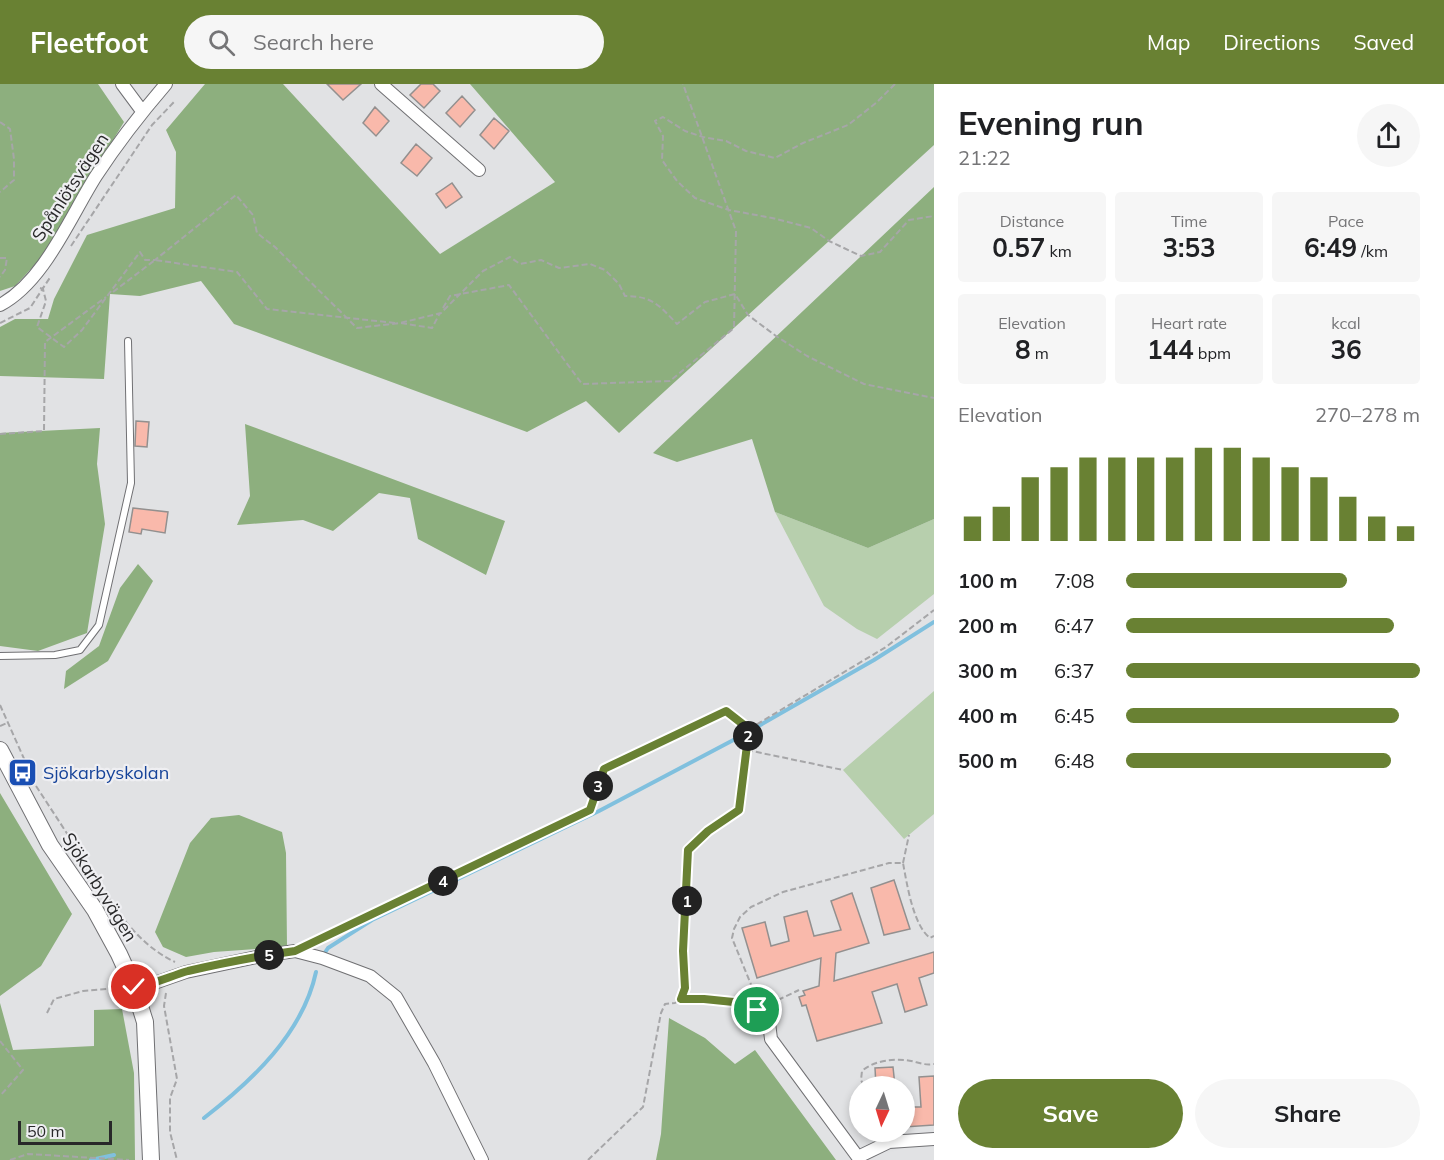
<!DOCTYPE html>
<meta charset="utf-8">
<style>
body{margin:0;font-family:Mulish,sans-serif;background:#f6f6f6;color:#202124;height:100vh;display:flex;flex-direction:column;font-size:22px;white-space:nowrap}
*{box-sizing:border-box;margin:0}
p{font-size:20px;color:#757577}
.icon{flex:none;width:33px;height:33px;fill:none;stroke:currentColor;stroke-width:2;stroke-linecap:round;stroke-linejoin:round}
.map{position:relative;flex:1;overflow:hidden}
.details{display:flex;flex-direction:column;background:#fff;width:510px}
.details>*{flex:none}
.needle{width:39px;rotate:184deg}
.fabs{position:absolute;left:849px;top:992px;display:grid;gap:12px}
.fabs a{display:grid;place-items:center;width:66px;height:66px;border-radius:50%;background:#fff;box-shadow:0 3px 9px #0003;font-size:30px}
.scale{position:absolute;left:18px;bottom:15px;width:94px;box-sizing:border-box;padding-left:6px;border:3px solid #282829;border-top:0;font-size:16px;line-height:21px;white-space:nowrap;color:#282829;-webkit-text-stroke:4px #efeff2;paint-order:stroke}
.pin{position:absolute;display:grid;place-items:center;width:51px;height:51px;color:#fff;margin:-26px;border:3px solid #fff;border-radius:50%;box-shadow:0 2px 6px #0007}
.km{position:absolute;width:30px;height:30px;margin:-15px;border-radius:50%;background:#222;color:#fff;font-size:16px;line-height:30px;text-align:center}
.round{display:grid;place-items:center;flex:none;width:63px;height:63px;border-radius:32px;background:#f6f6f6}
.summary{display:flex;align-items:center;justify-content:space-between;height:102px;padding:0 24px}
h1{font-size:33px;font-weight:700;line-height:45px}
.figures{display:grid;grid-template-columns:repeat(3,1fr);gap:9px;height:102px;padding:6px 24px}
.figures div{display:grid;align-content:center;border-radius:6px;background:#f6f6f6;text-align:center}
.figures b{font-size:26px;font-weight:700}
.figures small{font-size:16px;font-weight:400}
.figures p{font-size:16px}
.chart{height:168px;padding:12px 24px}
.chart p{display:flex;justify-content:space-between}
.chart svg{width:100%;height:108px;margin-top:6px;stroke:#698133;stroke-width:6}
.button{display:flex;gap:12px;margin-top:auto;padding:12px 24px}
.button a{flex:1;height:69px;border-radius:36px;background:#698133;color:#fff;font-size:24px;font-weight:700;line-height:69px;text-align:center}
.button a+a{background:#f6f6f6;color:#202124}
ul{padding:0 24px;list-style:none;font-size:20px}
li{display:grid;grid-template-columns:96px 72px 1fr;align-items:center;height:45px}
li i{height:15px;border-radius:8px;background:#698133}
header{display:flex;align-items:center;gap:36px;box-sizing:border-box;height:84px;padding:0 30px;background:#698133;color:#fff}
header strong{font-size:28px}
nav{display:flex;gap:33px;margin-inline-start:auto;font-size:21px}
.search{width:420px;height:54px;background:#f6f6f6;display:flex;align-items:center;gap:15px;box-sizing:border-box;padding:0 21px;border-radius:33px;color:#757577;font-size:22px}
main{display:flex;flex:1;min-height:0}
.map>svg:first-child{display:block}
</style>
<header>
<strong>Fleetfoot</strong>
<div class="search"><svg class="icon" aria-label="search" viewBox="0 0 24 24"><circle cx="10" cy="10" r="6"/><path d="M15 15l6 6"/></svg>Search here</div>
<nav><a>Map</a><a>Directions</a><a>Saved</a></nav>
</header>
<main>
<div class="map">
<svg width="934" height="1076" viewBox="0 0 934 1076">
<rect width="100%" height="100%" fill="#e1e2e4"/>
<!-- green -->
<path fill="#b7cfad" d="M775 428 868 464 934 435V510L877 555 857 545 824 522Z
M934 607V730L904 755 843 686Z"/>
<!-- forest -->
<path fill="#8daf7e" d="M0 0H98L124 38 42 173 15 202 0 207Z
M205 0H283L440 170 555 98 470 0H934V61L619 349 586 317 527 348 234 240 201 197 140 212 110 210 104 295 0 292V243L15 235H48L54 215 87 151 175 124 176 68 166 46Z
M934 103V435L868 464 775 428 752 355 677 378 653 369Z
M245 340 505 437 486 491 418 455 410 414 379 409 333 447 303 436 237 441 250 412Z
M100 344 97 380 105 440 87 549 38 567 0 562V349Z
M138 480 153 497 108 577 64 605 66 587 99 562 120 504Z
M0 709 72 830 41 882 0 912Z
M239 731 282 748 286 769 287 863 214 868 186 873 163 863 155 848 190 759 211 734Z
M0 919 13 966 94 962V926L122 925 134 989 135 1076H0Z
M669 934 705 954 735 980 755 966 836 1076H656L661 1050Z"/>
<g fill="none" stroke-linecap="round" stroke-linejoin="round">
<!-- stream -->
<path stroke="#80c0de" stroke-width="4" d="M324 870 328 864 372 836 599 727 741 652 874 576 934 538
M204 1034C252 997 303 949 316 888
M91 1076 114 1071"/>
</g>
<!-- building -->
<path fill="#f9b9ab" stroke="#93908f" stroke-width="1.5" d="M327 0H361L343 16Z
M421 0H433L440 7 424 24 410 11Z
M462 12 475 26 460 43 446 29Z
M375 23 389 37 376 52 363 39Z
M494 34 509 47 494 65 480 51Z
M416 60 432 74 417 92 401 79Z
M452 99 462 113 446 124 436 110Z
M136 337 149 338 147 363 135 362Z
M133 424 168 428 165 449 142 445 141 450 129 448Z
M894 796 910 845 884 851 871 804Z
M852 809 869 859 836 869 834 897 934 868V889L919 894 927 921 905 928 897 900 872 908 882 939 817 957 806 921 802 922 799 913 805 911 803 907 819 902 821 874 757 894 742 844 765 838 771 862 789 857 784 833 807 827 814 852 841 846 831 817Z
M893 983 895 1002H876L875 984Z
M934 992V1041L904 1043V1023H921L919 993Z"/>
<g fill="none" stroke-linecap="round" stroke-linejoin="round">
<defs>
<path id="service" d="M0 572 55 571 80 566 99 541 131 399 128 257
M704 915 767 922
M763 921 756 930 759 937 769 949"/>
<path id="minor" d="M122 0 142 27
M381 0 479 86
M0 221C44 198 70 133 96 92 117 60 141 29 166 0
M134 903 146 902 186 888 261 872 295 867 322 874 370 892 396 913 434 979 482 1076
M767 922 771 955 860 1076
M858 1073 889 1058 934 1055"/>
<path id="tertiary" d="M0 666 50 761 95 826 119 870 134 903 145 938 151 1076"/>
</defs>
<!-- service casing -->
<use href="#service" stroke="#707073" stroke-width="8"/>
<!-- minor casing -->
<use href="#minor" stroke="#707073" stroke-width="14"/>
<!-- tertiary casing -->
<use href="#tertiary" stroke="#707073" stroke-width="18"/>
<!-- path -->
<path stroke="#a6a6a8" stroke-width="2" stroke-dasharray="6 3" stroke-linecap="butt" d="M895 0 876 19 848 41 803 59 775 74 746 67 726 57 703 53 685 47 663 33 655 37 663 52 662 76 677 97 695 114 729 126 772 134 811 144 829 157 861 172 880 168 909 136 934 132
M0 38 10 45 14 75V96L0 108
M71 162 152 41 174 18
M0 174H7L5 186 0 193
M40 204 43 205 46 217 37 243 64 263 82 246 140 168 145 176H155L236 111 253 131 257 149 275 163 357 244 400 239 441 229 483 187 510 173 520 180 541 176 559 184 590 180 605 186 619 200 625 212C652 212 659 221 677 240L705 218 735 210 748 231 776 252 807 272 864 300 934 314
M113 208 155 176 237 188 267 225 395 239
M443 224 450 212 509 201 582 300 670 297 734 244 736 147 683 0
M0 239 30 224 51 192
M401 239 432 244 440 229
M0 350 44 347 45 258 106 213
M0 621 30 688
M0 642 7 639
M749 645 886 563 934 526
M747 666 843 686
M36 702C53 728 70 754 87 780 112 819 133 858 175 878
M903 779 909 751
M312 859 590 726 604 685 726 627 749 645
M166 909 164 922 177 995 170 1014V1048L177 1076
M759 911 752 903 732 854 734 845 740 833 751 823 783 808 889 779H903C907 800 913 841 930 854L934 852
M681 915H696
M778 916 799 906
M47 929 54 915 83 907 119 904
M0 957 23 986 0 1012
M864 1002 861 996 862 987C873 977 891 975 905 976 916 977 923 982 934 980
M10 1076 28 1070 129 1076
M588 1076 643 1023 661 929 665 920 675 919 681 915 685 904 683 867 688 810V766L708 747 739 726 749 645"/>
<!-- service -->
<use href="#service" stroke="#fff" stroke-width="6"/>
<!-- minor -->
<use href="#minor" stroke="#fff" stroke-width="12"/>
<!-- tertiary -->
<use href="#tertiary" stroke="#fff" stroke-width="16"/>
</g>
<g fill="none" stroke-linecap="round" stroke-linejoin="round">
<defs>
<path id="route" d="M134 903C153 901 170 892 188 887 223 879 259 872 295 867L590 726 604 685 726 627 749 645 739 726 708 747 688 766 683 867 685 904 681 915H704L763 921 757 926"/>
</defs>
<!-- route casing -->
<use href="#route" stroke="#fff" stroke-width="12"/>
<!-- route -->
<use href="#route" stroke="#698133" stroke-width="8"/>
</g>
<!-- icons -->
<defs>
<symbol id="bus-square" viewBox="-11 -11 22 22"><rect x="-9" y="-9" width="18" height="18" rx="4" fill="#1a4fb4" stroke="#efeff2"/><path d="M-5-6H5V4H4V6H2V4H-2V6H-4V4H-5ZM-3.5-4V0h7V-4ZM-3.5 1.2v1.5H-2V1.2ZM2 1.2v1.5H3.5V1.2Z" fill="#fff"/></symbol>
</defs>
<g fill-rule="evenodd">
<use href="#bus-square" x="6" y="672" width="33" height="33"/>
</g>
<g text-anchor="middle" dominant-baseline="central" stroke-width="4.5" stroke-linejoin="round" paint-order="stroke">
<!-- street labels -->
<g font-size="18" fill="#282829" stroke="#efeff2">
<text transform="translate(70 103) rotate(-57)">Spånlötsvägen</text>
<text transform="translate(100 803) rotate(58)">Sjökarbyvägen</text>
</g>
<!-- transit labels -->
<g font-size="18" fill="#164399" stroke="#efeff2" text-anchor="start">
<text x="43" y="688">Sjökarbyskolan</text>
</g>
</g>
</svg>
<div class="fabs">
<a><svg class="needle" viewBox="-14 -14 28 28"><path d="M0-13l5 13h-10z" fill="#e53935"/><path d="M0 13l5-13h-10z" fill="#757577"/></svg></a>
</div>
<div class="scale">50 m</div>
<div class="pin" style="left:757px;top:926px;background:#1e9e55"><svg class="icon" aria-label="arrive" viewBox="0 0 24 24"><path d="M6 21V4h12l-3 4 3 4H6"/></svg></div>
<div class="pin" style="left:134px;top:903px;background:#d93025"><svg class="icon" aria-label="check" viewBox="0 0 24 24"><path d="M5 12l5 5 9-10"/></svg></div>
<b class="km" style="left:687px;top:817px">1</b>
<b class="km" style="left:748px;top:652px">2</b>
<b class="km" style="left:598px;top:702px">3</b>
<b class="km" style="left:443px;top:797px">4</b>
<b class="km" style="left:269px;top:871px">5</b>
</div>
<section class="details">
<div class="summary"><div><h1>Evening run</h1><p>21:22</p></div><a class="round"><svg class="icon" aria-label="share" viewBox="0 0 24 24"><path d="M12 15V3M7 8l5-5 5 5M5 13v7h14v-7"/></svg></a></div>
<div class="figures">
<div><p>Distance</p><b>0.57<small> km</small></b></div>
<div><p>Time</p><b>3:53</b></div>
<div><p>Pace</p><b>6:49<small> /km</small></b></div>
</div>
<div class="figures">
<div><p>Elevation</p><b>8<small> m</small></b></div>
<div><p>Heart rate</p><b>144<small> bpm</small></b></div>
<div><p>kcal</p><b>36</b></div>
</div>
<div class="chart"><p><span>Elevation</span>270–278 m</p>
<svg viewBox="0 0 160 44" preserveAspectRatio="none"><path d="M5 44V34M15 44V30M25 44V18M35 44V14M45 44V10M55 44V10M65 44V10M75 44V10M85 44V6M95 44V6M105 44V10M115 44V14M125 44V18M135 44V26M145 44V34M155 44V38"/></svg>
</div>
<ul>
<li><b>100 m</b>7:08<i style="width:75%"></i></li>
<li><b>200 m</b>6:47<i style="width:91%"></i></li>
<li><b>300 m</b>6:37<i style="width:100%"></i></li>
<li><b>400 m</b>6:45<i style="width:93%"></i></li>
<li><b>500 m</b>6:48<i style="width:90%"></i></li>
</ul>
<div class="button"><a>Save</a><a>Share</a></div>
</section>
</main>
